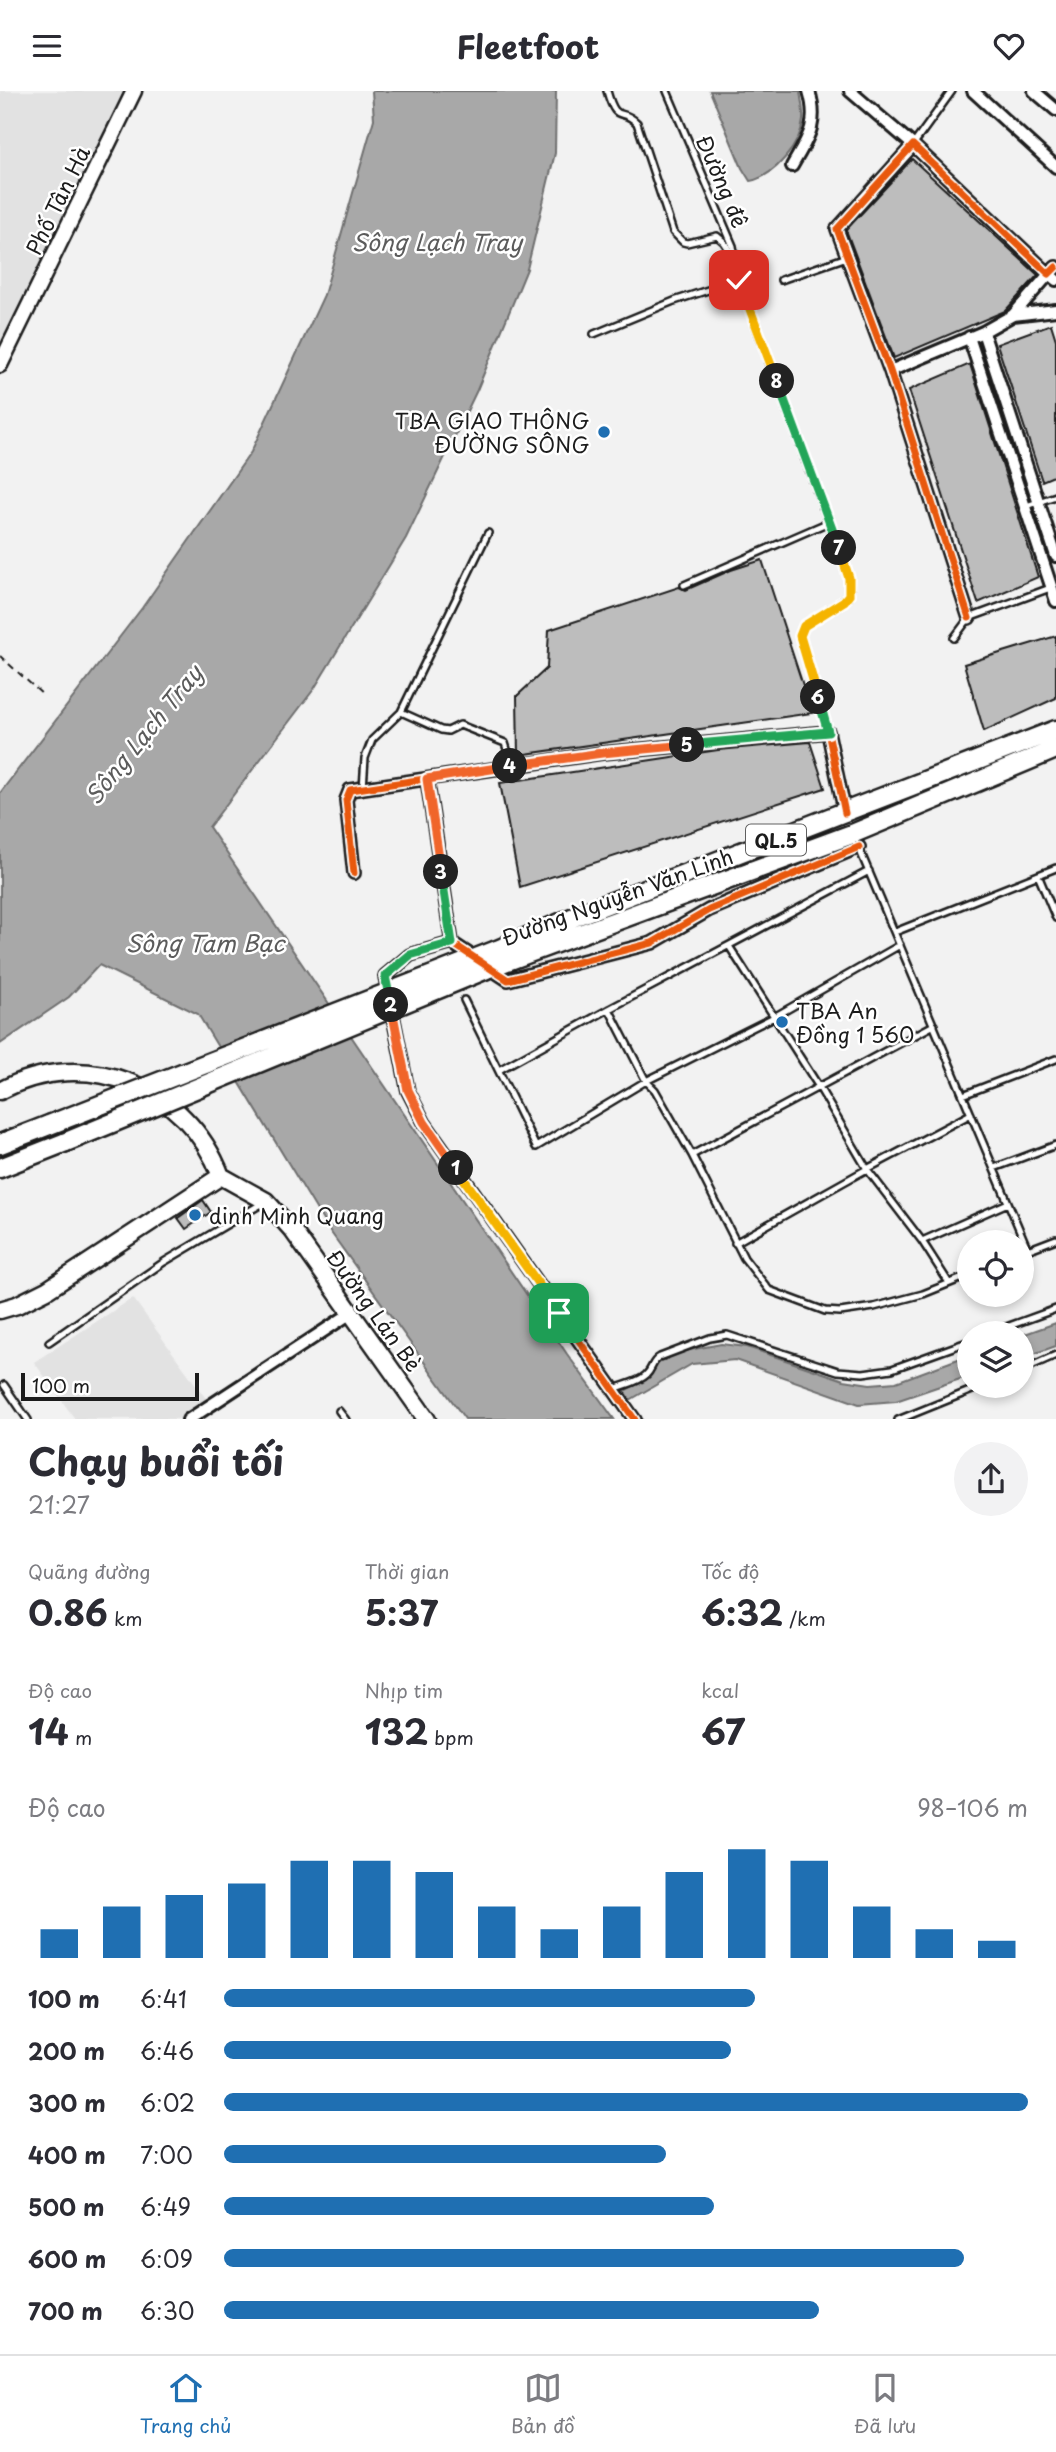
<!DOCTYPE html>
<html lang="vi">
<meta charset="utf-8">
<style>
body{margin:0;font-family:"Playpen Sans",sans-serif;background:#f2f2f3;color:#2b2b33;height:100vh;display:flex;flex-direction:column;font-size:26px;white-space:nowrap}
*{box-sizing:border-box;margin:0}
p{font-size:23px;color:#7c7c81}
.icon{flex:none;width:38px;height:38px;fill:none;stroke:currentColor;stroke-width:2;stroke-linecap:round;stroke-linejoin:round}
.map{position:relative;height:1328px;overflow:hidden}
.details{display:flex;flex-direction:column;background:#fff;flex:1}
.details>*{flex:none}
.buttons{position:absolute;left:957px;top:1139px;display:grid;gap:14px}
.buttons a{display:grid;place-items:center;width:77px;height:77px;border-radius:50%;background:#fff;box-shadow:0 4px 10px #0003;font-size:35px}
.scale{position:absolute;left:21px;bottom:18px;width:178px;box-sizing:border-box;padding-left:7px;border:4px solid #1c1c1c;border-top:0;font-size:19px;line-height:24px;white-space:nowrap;color:#1c1c1c;-webkit-text-stroke:5px #fff;paint-order:stroke}
.pin{position:absolute;display:grid;place-items:center;width:60px;height:60px;color:#fff;margin:-30px;border-radius:14px;box-shadow:0 4px 10px #0006}
.km{position:absolute;width:35px;height:35px;margin:-18px;border-radius:50%;background:#222;color:#fff;font-size:19px;line-height:35px;text-align:center}
.round{display:grid;place-items:center;flex:none;width:74px;height:74px;border-radius:37px;background:#f2f2f3}
.head{display:flex;align-items:center;justify-content:space-between;height:119px;padding:0 28px}
h1{font-size:38px;font-weight:700;line-height:52px}
.stats{display:grid;grid-template-columns:repeat(3,1fr);gap:10px;height:119px;padding:7px 28px}
.stats div{display:grid;align-content:center}
.stats b{font-size:35px;font-weight:700}
.stats small{font-size:19px;font-weight:400}
.stats p{font-size:19px}
.chart{height:196px;padding:14px 28px}
.chart p{display:flex;justify-content:space-between}
.chart svg{width:100%;height:126px;margin-top:7px;stroke:#1f6fb2;stroke-width:6}
ul{padding:0 28px;list-style:none;font-size:23px}
li{display:grid;grid-template-columns:112px 84px 1fr;align-items:center;height:52px}
li i{height:18px;border-radius:9px;background:#1f6fb2}
header{display:flex;justify-content:space-between;align-items:center;height:91px;padding:0 28px;background:#fff;font-size:32px;font-weight:700}
.dock{display:flex;justify-content:space-around;align-items:center;height:98px;border-top:2px solid #e1e1e2;background:#fff;font-size:19px;color:#7c7c81}
.dock a{display:grid;justify-items:center;gap:4px}
.dock .current{color:#1f6fb2}
.map>svg:first-child{display:block}
</style>
<header><svg class="icon" aria-label="menu" viewBox="0 0 24 24"><path d="M4 6h16M4 12h16M4 18h16"/></svg>Fleetfoot<svg class="icon" aria-label="heart" viewBox="0 0 24 24"><path d="M12 20l-8-8c-3-5 5-10 8-4 3-6 11-1 8 4z"/></svg></header>
<div class="map">
<svg width="1056" height="1329" viewBox="0 0 1056 1329">
<rect width="100%" height="100%" fill="#f2f2f2"/>
<filter id="ink" filterUnits="userSpaceOnUse"><feTurbulence type="fractalNoise" baseFrequency=".0143" numOctaves="2"/><feDisplacementMap in="SourceGraphic" scale="14" xChannelSelector="R" yChannelSelector="G"/><feConvolveMatrix kernelMatrix="1 2 1 2 8 2 1 2 1" color-interpolation-filters="sRGB"/></filter>
<g filter="url(#ink)">
<!-- built -->
<path fill="#e2e2e2" d="M0 0H123L0 255Z
M133 1207 207 1309 179 1328H75L34 1271Z"/>
<!-- water -->
<path fill="#a8a8a8" stroke="#707070" stroke-width="2" d="M372 0H556L555 62 527 178 477 299 406 447 314 598 209 736 567 1263 614 1328H465L327 1136 198 923 99 874 69 906 0 953V702L142 517 251 361 324 204 374 28Z
M710 0H800C801 9 804 20 803 29 801 53 774 86 750 90L742 77Z
M1056 1232V1255L1022 1267V1244Z
M721 1253 747 1256 844 1289 870 1293 896 1291 969 1264V1285L896 1310 859 1313 735 1269 692 1273 630 1309 624 1300 650 1286 658 1271 684 1260Z"/>
<!-- building -->
<path fill="#bdbdbd" stroke="#1c1c1c" stroke-width="2" d="M912 68 1038 184 1005 220 894 267 846 139Z
M1051 233 1056 249V384L1042 390 997 253Z
M970 273 1038 486 978 512 909 299Z
M762 469 812 622 518 664 517 605 547 577 549 539 679 496 686 499 731 479Z
M1056 545V607L984 640 964 573Z
M810 651 825 697 520 796 500 692 718 659Z
M203 1109 211 1121 186 1138 178 1127Z"/>
<g fill="none" stroke-linecap="round" stroke-linejoin="round">
<defs>
<path id="service" d="M607 0C617 35 621 15 637 32L673 141 683 151 687 152 717 145 724 151 733 165
M667 0 733 155 739 189 849 487 850 499 847 507 804 535 800 545 828 641
M913 54 952 0
M781 189 847 166
M594 243 674 210 739 189
M1023 416 1056 405
M684 494 829 431
M954 547 969 527 1053 496
M401 621 441 639 448 640 460 634 505 652 512 674
M363 697 365 667 372 649 401 621 488 442
M858 755 1028 1159
M1038 784 1056 827
M895 841 1056 777
M729 855 819 996 867 1078 922 1150 949 1192
M464 909 536 1056 646 990 774 926 900 854
M609 918 646 990 655 999 692 1064 744 1167 769 1199 825 1220 840 1221 874 1216 923 1203 970 1184
M499 979 609 918 869 780
M963 1004 1056 968
M692 1064 934 934
M994 1077 1056 1054
M922 1150 1008 1112
M735 1152 867 1078 971 1023
M1022 1161 1056 1148
M990 1242 1056 1218
M49 1251 164 1171 263 1112
M1022 1279 1056 1264
M4 1294 28 1329
M614 1298C624 1294 639 1291 646 1284 653 1278 651 1271 660 1266L710 1247 727 1244 838 1280 863 1282 892 1278 970 1250
M339 1320 346 1329
M898 1329 982 1295"/>
<path id="minor" d="M850 0 913 54
M973 0 1056 76
M1034 0 1056 19
M792 75C808 47 819 33 809 0
M1013 224 1056 219
M983 241 1056 465
M969 246 1056 510
M890 280 983 241 1013 224 1049 183 1056 189
M969 527 890 280 837 138 913 54 1049 183 1056 176
M427 688 452 852
M354 782 346 709 350 699 602 662 828 641 845 722
M188 1329 351 1222
M635 1329 424 1031 408 1000 385 885 410 864 452 852 508 889 652 852 709 819 859 756"/>
<path id="tertiary" d="M0 274 134 0"/>
<path id="secondary" d="M0 1000C85 954 187 995 221 1085L266 1110 293 1140 427 1329
M0 1219 17 1214 47 1199 221 1085"/>
<path id="trunk" d="M497 859 581 823 1056 639
M499 873 852 743 1056 658
M0 1053 49 1034
M0 1077 66 1051"/>
</defs>
<!-- service casing -->
<use href="#service" stroke="#1c1c1c" stroke-width="10"/>
<!-- minor casing -->
<use href="#minor" stroke="#1c1c1c" stroke-width="16"/>
<!-- tertiary casing -->
<use href="#tertiary" stroke="#1c1c1c" stroke-width="19"/>
<!-- secondary casing -->
<use href="#secondary" stroke="#1c1c1c" stroke-width="21"/>
<!-- trunk casing -->
<use href="#trunk" stroke="#1c1c1c" stroke-width="23"/>
<!-- path -->
<path stroke="#1c1c1c" stroke-width="2" stroke-dasharray="7 5" stroke-linecap="butt" d="M0 565 43 604"/>
<!-- service -->
<use href="#service" stroke="#fff" stroke-width="5"/>
<!-- minor -->
<use href="#minor" stroke="#fff" stroke-width="10"/>
<!-- tertiary -->
<use href="#tertiary" stroke="#fff" stroke-width="14"/>
<!-- secondary -->
<use href="#secondary" stroke="#fff" stroke-width="16"/>
<!-- trunk -->
<use href="#trunk" stroke="#fff" stroke-width="18"/>
<defs>
<path id="trunk-bridge" d="M49 1034 497 859
M66 1051 499 873"/>
</defs>
<!-- trunk-bridge casing -->
<use href="#trunk-bridge" stroke="#1c1c1c" stroke-width="23" stroke-linecap="butt"/>
<!-- trunk-bridge -->
<use href="#trunk-bridge" stroke="#fff" stroke-width="18"/>
<defs>
<path id="cycleway" d="M969 527 890 280 837 138 913 54 1049 183 1056 176
M354 782 346 709 350 699 602 662 828 641 845 722
M635 1329 424 1031 408 1000 385 885 410 864 452 852 508 889 652 852 709 819 859 756"/>
</defs>
<!-- cycleway casing -->
<use href="#cycleway" stroke="#fff" stroke-width="11"/>
<!-- cycleway -->
<use href="#cycleway" stroke="#e8590c" stroke-width="7"/>
</g>
</g>
<g fill="none" stroke-linecap="round" stroke-linejoin="round" filter="url(#ink)">
<defs>
<path id="split-1" d="M456 1077 559 1222"/>
<path id="split-2" d="M391 914 408 999 424 1031 456 1077"/>
<path id="split-3" d="M391 914 385 885 410 864 452 852 441 781"/>
<path id="split-4" d="M441 781 427 688 510 675"/>
<path id="split-5" d="M510 675 602 662 687 654"/>
<path id="split-6" d="M687 654 828 641 818 606"/>
<path id="split-7" d="M818 606 800 545 804 535 844 510 849 504V487L839 457"/>
<path id="split-8" d="M777 290 839 457"/>
<path id="split-9" d="M739 189 777 290"/>
</defs>
<!-- split-1 casing -->
<use href="#split-1" stroke="#fff" stroke-width="14"/>
<!-- split-2 casing -->
<use href="#split-2" stroke="#fff" stroke-width="14"/>
<!-- split-3 casing -->
<use href="#split-3" stroke="#fff" stroke-width="14"/>
<!-- split-4 casing -->
<use href="#split-4" stroke="#fff" stroke-width="14"/>
<!-- split-5 casing -->
<use href="#split-5" stroke="#fff" stroke-width="14"/>
<!-- split-6 casing -->
<use href="#split-6" stroke="#fff" stroke-width="14"/>
<!-- split-7 casing -->
<use href="#split-7" stroke="#fff" stroke-width="14"/>
<!-- split-8 casing -->
<use href="#split-8" stroke="#fff" stroke-width="14"/>
<!-- split-9 casing -->
<use href="#split-9" stroke="#fff" stroke-width="14"/>
<!-- split-1 -->
<use href="#split-1" stroke="#f5b400" stroke-width="9"/>
<!-- split-2 -->
<use href="#split-2" stroke="#f0652b" stroke-width="9"/>
<!-- split-3 -->
<use href="#split-3" stroke="#22a559" stroke-width="9"/>
<!-- split-4 -->
<use href="#split-4" stroke="#f0652b" stroke-width="9"/>
<!-- split-5 -->
<use href="#split-5" stroke="#f0652b" stroke-width="9"/>
<!-- split-6 -->
<use href="#split-6" stroke="#22a559" stroke-width="9"/>
<!-- split-7 -->
<use href="#split-7" stroke="#f5b400" stroke-width="9"/>
<!-- split-8 -->
<use href="#split-8" stroke="#22a559" stroke-width="9"/>
<!-- split-9 -->
<use href="#split-9" stroke="#f5b400" stroke-width="9"/>
</g>
<!-- markers -->
<g fill="#1f6fb2" stroke="#fff" stroke-width="2.5">
<circle cx="604" cy="341" r="7"/>
<circle cx="782" cy="931" r="7"/>
<circle cx="195" cy="1124" r="7"/>
</g>
<g text-anchor="middle" dominant-baseline="central" stroke-width="5" stroke-linejoin="round" paint-order="stroke">
<!-- shield labels -->
<rect fill="#fff" stroke="#606060" stroke-width="2" x="746" y="733.5" width="60" height="31" rx="5"/>
<g font-size="19" font-weight="bold" fill="#1c1c1c">
<text x="776" y="749">QL.5</text>
</g>
<!-- street labels -->
<g font-size="21" fill="#1c1c1c" stroke="#fff">
<text transform="translate(723 90) rotate(67)">Đường đê</text>
<text transform="translate(57 109) rotate(-64)">Phố Tân Hà</text>
<text transform="translate(617 805) rotate(-20)">Đường Nguyễn Văn Linh</text>
<text transform="translate(375 1219) rotate(54)">Đường Lán Bè</text>
</g>
<!-- poi labels -->
<g font-size="21" fill="#1c1c1c" stroke="#fff" text-anchor="start">
<text x="590" y="329" text-anchor="end">TBA GIAO THÔNG<tspan x="590" dy="24">ĐƯỜNG SÔNG</tspan></text>
<text x="796" y="919">TBA An<tspan x="796" dy="24">Đồng 1 560</tspan></text>
<text x="209" y="1124">dinh Minh Quang</text>
</g>
<!-- water labels -->
<g font-size="23" font-style="italic" fill="#5b5b5b" stroke="#fff">
<text x="437" y="150">Sông Lạch Tray</text>
<text transform="translate(143 643) rotate(-51)">Sông Lạch Tray</text>
<text x="205" y="851">Sông Tam Bạc</text>
</g>
</g>
</svg>
<div class="buttons">
<a><svg class="icon" aria-label="locate" viewBox="0 0 24 24"><circle cx="12" cy="12" r="6"/><path d="M12 2v4M12 18v4M2 12h4M18 12h4"/></svg></a>
<a><svg class="icon" aria-label="layers" viewBox="0 0 24 24"><path d="M12 4l9 5-9 5-9-5zM3 14l9 5 9-5"/></svg></a>
</div>
<div class="scale">100 m</div>
<div class="pin" style="left:559px;top:1222px;background:#1e9e55"><svg class="icon" aria-label="arrive" viewBox="0 0 24 24"><path d="M6 21V4h12l-3 4 3 4H6"/></svg></div>
<div class="pin" style="left:739px;top:189px;background:#d93025"><svg class="icon" aria-label="check" viewBox="0 0 24 24"><path d="M5 12l5 5 9-10"/></svg></div>
<b class="km" style="left:456px;top:1077px">1</b>
<b class="km" style="left:391px;top:914px">2</b>
<b class="km" style="left:441px;top:781px">3</b>
<b class="km" style="left:510px;top:675px">4</b>
<b class="km" style="left:687px;top:654px">5</b>
<b class="km" style="left:818px;top:606px">6</b>
<b class="km" style="left:839px;top:457px">7</b>
<b class="km" style="left:777px;top:290px">8</b>
</div>
<section class="details">
<div class="head"><div><h1>Chạy buổi tối</h1><p>21:27</p></div><a class="round"><svg class="icon" aria-label="share" viewBox="0 0 24 24"><path d="M12 15V3M7 8l5-5 5 5M5 13v7h14v-7"/></svg></a></div>
<div class="stats">
<div><p>Quãng đường</p><b>0.86<small> km</small></b></div>
<div><p>Thời gian</p><b>5:37</b></div>
<div><p>Tốc độ</p><b>6:32<small> /km</small></b></div>
</div>
<div class="stats">
<div><p>Độ cao</p><b>14<small> m</small></b></div>
<div><p>Nhịp tim</p><b>132<small> bpm</small></b></div>
<div><p>kcal</p><b>67</b></div>
</div>
<div class="chart"><p><span>Độ cao</span>98–106 m</p>
<svg viewBox="0 0 160 44" preserveAspectRatio="none"><path d="M5 44V34M15 44V26M25 44V22M35 44V18M45 44V10M55 44V10M65 44V14M75 44V26M85 44V34M95 44V26M105 44V14M115 44V6M125 44V10M135 44V26M145 44V34M155 44V38"/></svg>
</div>
<ul>
<li><b>100 m</b>6:41<i style="width:66%"></i></li>
<li><b>200 m</b>6:46<i style="width:63%"></i></li>
<li><b>300 m</b>6:02<i style="width:100%"></i></li>
<li><b>400 m</b>7:00<i style="width:55%"></i></li>
<li><b>500 m</b>6:49<i style="width:61%"></i></li>
<li><b>600 m</b>6:09<i style="width:92%"></i></li>
<li><b>700 m</b>6:30<i style="width:74%"></i></li>
</ul>
</section>
<nav class="dock">
<a class="current"><svg class="icon" aria-label="home" viewBox="0 0 24 24"><path d="M3 11l9-7 9 7M6 9v11h12V9"/></svg>Trang chủ</a>
<a><svg class="icon" aria-label="map" viewBox="0 0 24 24"><path d="M3 6l6-2 6 2 6-2v14l-6 2-6-2-6 2zM9 4v14M15 6v14"/></svg>Bản đồ</a>
<a><svg class="icon" aria-label="saved" viewBox="0 0 24 24"><path d="M7 4h10v16l-5-4-5 4z"/></svg>Đã lưu</a>
</nav>
